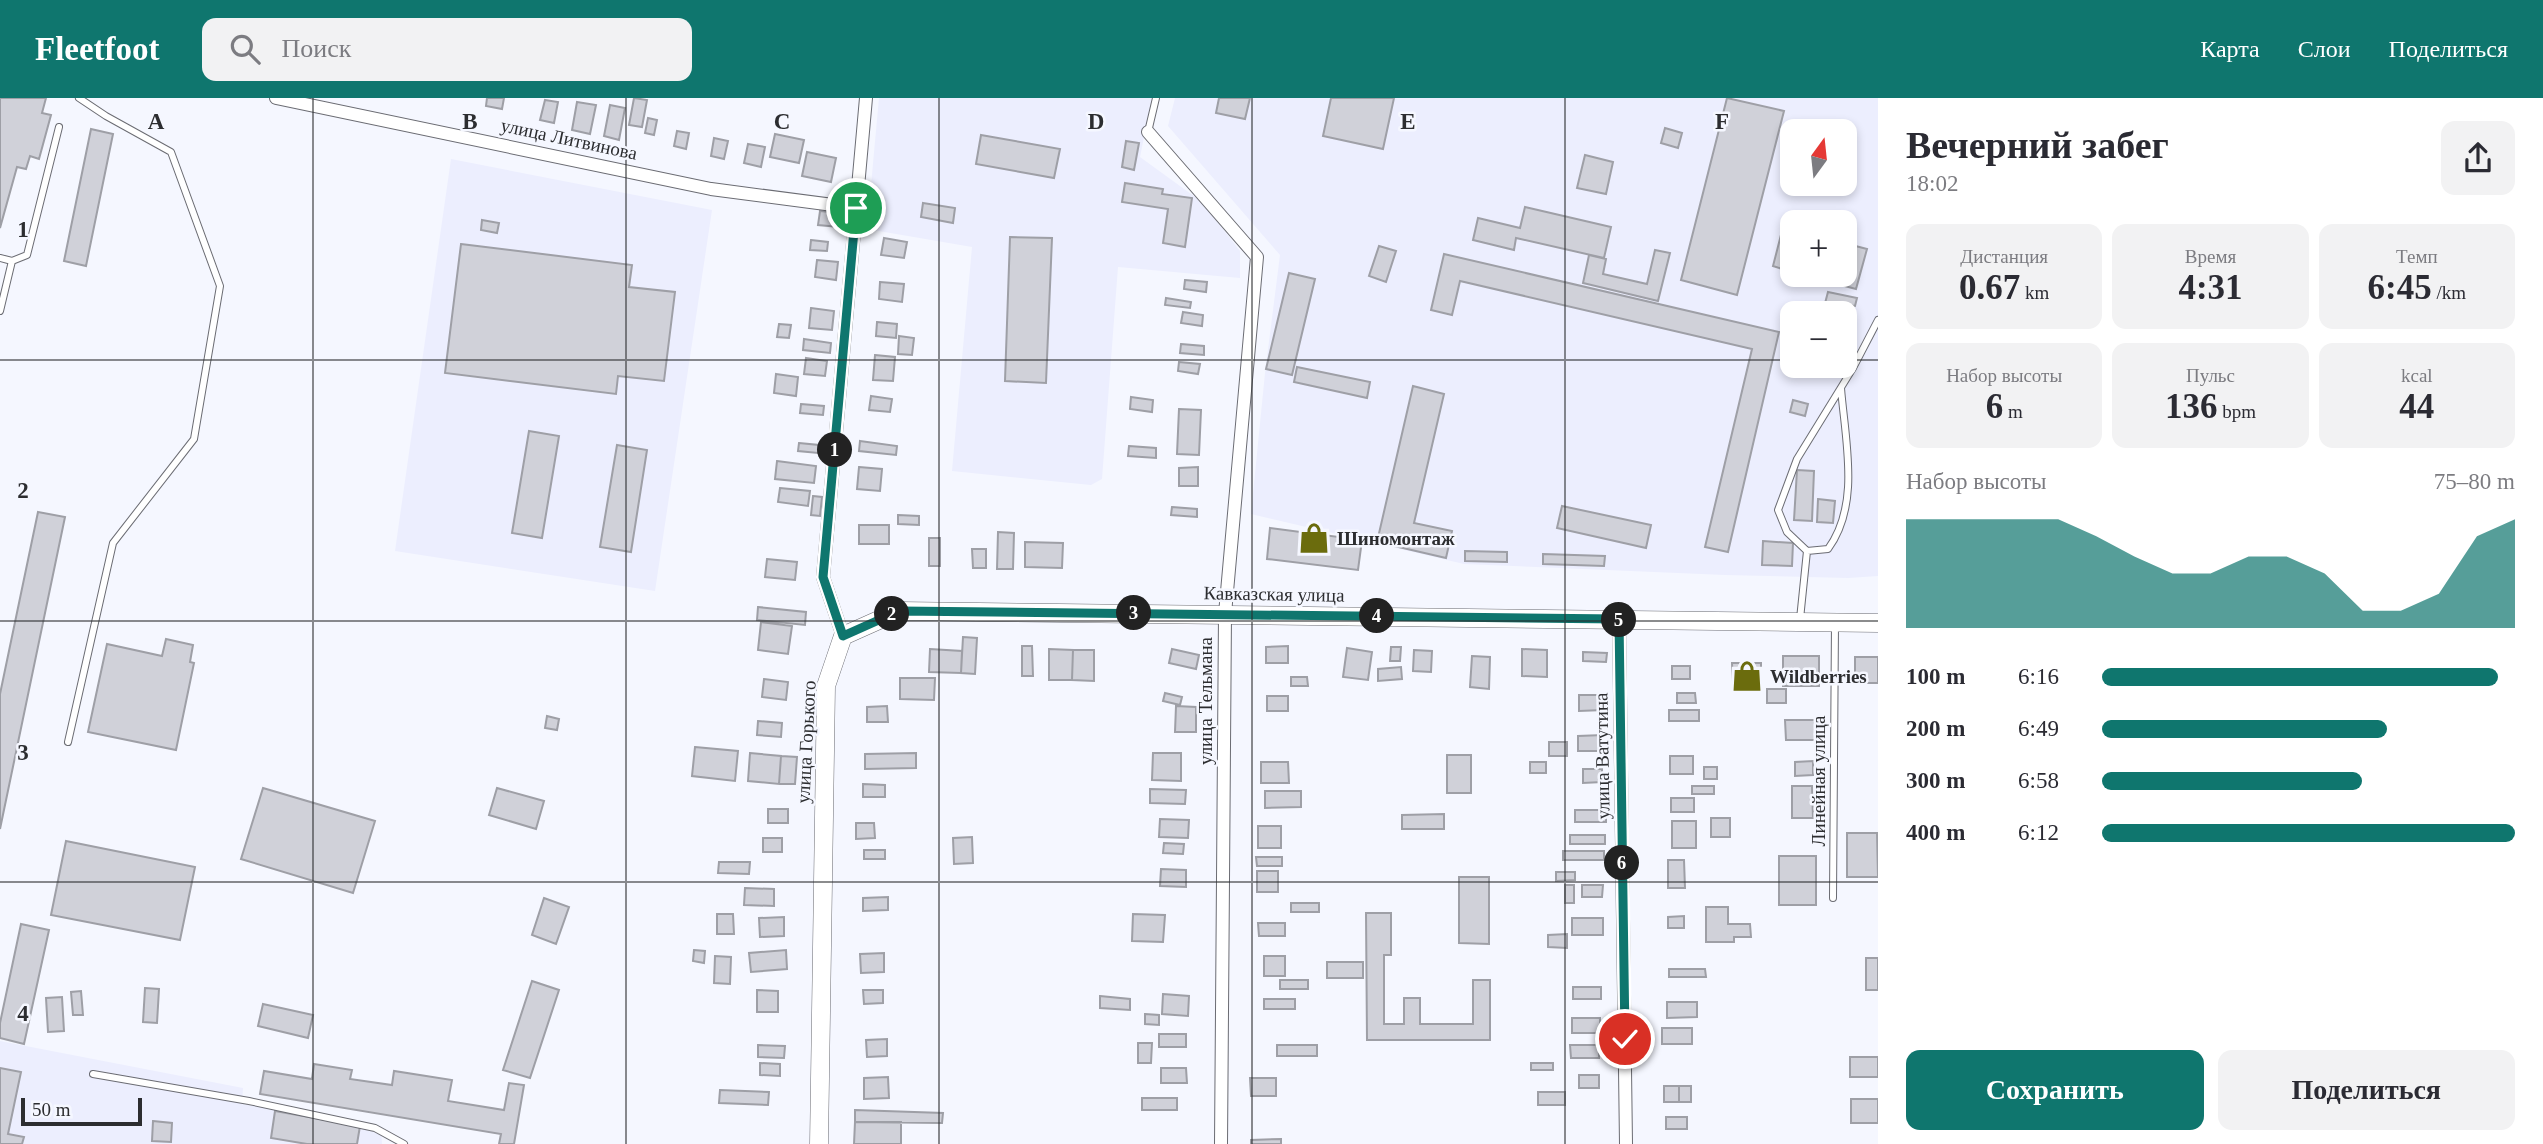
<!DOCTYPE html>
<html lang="ru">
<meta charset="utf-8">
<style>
body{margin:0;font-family:Georgia,serif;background:#f2f2f3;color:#2b2b33;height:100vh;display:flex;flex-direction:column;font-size:26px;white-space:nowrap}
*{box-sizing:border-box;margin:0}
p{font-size:23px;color:#7c7c81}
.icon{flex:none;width:38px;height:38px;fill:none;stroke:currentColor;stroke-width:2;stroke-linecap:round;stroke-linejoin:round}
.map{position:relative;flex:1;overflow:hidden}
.sheet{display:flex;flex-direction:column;background:#fff;width:665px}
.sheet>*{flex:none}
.needle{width:46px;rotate:15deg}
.tools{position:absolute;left:1780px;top:21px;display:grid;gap:14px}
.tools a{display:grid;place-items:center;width:77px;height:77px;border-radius:14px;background:#fff;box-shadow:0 4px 10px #0003;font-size:35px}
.scale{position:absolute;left:21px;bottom:18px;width:121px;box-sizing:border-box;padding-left:7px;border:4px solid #2c2d30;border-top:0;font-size:19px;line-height:24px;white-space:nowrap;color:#2c2d30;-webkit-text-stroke:5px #f5f7ff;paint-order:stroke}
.pin{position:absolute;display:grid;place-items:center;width:60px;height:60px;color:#fff;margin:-30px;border:4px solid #fff;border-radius:50%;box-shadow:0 2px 7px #0007}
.km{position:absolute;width:35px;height:35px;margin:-18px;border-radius:50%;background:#222;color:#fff;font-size:19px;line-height:35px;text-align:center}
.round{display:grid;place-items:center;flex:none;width:74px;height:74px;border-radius:14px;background:#f2f2f3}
.headline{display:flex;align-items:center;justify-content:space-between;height:119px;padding:0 28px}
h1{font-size:38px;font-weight:700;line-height:52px}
.figures{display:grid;grid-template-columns:repeat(3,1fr);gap:10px;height:119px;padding:7px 28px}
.figures div{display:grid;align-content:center;border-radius:14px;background:#f2f2f3;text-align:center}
.figures b{font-size:35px;font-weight:700}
.figures small{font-size:19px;font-weight:400}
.figures p{font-size:19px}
.chart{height:196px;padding:14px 28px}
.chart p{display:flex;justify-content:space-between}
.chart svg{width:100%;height:126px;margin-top:7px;fill:#0f766e;opacity:.7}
.cta{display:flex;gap:14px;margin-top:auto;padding:14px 28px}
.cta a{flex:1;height:80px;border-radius:14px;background:#0f766e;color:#fff;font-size:28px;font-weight:700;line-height:80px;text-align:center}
.cta a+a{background:#f2f2f3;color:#2b2b33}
ul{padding:0 28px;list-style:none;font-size:23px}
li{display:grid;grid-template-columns:112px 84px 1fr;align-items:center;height:52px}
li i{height:18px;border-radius:9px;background:#0f766e}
header{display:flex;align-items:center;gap:42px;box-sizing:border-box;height:98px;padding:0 35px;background:#0f766e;color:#fff}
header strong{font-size:33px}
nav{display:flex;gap:38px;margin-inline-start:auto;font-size:24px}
.search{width:490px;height:63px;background:#f2f2f3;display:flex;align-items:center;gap:18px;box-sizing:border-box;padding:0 24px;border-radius:14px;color:#7c7c81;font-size:26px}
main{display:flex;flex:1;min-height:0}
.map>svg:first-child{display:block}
</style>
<header>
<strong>Fleetfoot</strong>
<div class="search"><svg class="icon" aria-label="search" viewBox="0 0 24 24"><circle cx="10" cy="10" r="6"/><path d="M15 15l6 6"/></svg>Поиск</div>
<nav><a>Карта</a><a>Слои</a><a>Поделиться</a></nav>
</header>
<main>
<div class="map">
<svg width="1878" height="1046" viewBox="0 0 1878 1046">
<rect width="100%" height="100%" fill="#f5f7ff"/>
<!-- built -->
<path fill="#eceefe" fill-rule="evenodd" d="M879 0H1152L1140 59 1202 104 1240 153V180L1118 169 1102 381 1091 387 952 373 972 149 867 131Z
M1175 0H1878V478L1848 480 1725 477 1464 466 1251 416 1265 275 1280 157 1168 28ZM1792 33H1844V86H1792ZM1792 124H1844V177H1792ZM1792 215H1844V268H1792Z
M451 61 712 112 655 493 395 453Z
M0 943 243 990 242 1006 381 1029 382 1046H0Z"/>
<!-- building -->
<path fill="#d0d1d9" stroke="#9e9fa6" stroke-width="2" d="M0 0H46L42 15 51 17 39 61 30 58 26 71 17 69 0 130Z
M487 0H504L502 11 486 8Z
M634 0 647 2 642 29 629 27Z
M1219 0H1250L1245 21 1216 15Z
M1331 0H1394L1383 51 1323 38Z
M1727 0 1784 13 1737 197 1681 182Z
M545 2 558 4 554 25 540 22Z
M577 4 596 7 590 36 572 32Z
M610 7 625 10 619 42 604 38Z
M648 20 657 22 654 37 645 35Z
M1665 30 1682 35 1678 50 1661 45Z
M91 31 113 36 86 168 64 163Z
M677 33 689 35 686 51 674 48Z
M775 36 804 42 799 65 770 59Z
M981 37 1060 51 1054 80 976 66Z
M714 40 728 43 724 61 711 58Z
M1126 43 1139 45 1134 72 1122 69Z
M748 46 765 49 761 69 744 65Z
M807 54 836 60 831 84 802 78Z
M1585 57 1613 64 1606 96 1577 90Z
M1125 85 1163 91 1162 96 1192 100 1185 149 1163 145 1168 111 1122 104Z
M923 105 955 110 953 125 921 119Z
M1525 109 1611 129 1604 160 1516 140 1514 152 1473 142 1478 120 1520 130Z
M820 113 841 115 839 129 818 127Z
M482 122 499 125 497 135 481 132Z
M1783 129 1792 131V174L1773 168Z
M1010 139 1052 140 1046 285 1005 283Z
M884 140 907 144 904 160 881 157Z
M811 142 828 144 827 153 810 152Z
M1844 145 1867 151 1856 191 1803 177H1844Z
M461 146 632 167 629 189 675 194 664 283 618 278 616 296 445 275Z
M1379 148 1396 153 1386 184 1369 178Z
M1655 152 1670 155 1658 203 1583 185 1589 157 1606 161 1603 176 1647 186Z
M1444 156 1779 234 1728 454 1705 449 1752 251 1460 183 1452 217 1431 212Z
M817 162 838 164 836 182 815 179Z
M1289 175 1315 181 1292 277 1266 271Z
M1185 182 1207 184 1206 194 1184 191Z
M880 184 904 186 902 204 879 201Z
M1828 194 1857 200 1855 208 1847 207 1846 214 1824 209Z
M1166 200 1191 204 1190 210 1165 207Z
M811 210 834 213 832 232 809 230Z
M1183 214 1203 217 1202 228 1181 225Z
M877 224 897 226 896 240 876 238Z
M779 226 791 227 789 240 777 239Z
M899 238 914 240 912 257 898 256Z
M804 241 831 245 830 255 803 252Z
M1181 246 1204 248V257L1180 255Z
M875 257 895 259 893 283 873 282Z
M806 260 827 263 825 278 804 276Z
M1179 264 1200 266 1198 276 1178 273Z
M1297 269 1370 284 1367 300 1294 284Z
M776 276 798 279 796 298 774 295Z
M1413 288 1444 296 1414 425 1452 433 1446 460 1377 444Z
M871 298 892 301 890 314 869 312Z
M1131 299 1153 302 1152 314 1130 311Z
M1793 302 1808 306 1805 318 1790 314Z
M801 306 824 308 823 317 800 315Z
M1179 311 1201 312 1199 357 1177 356Z
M529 333 559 338 542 440 512 435Z
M860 343 897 348 896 357 859 353Z
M799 345 819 347 818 355 798 353Z
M617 347 647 352 631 454 600 449Z
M1129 348 1156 350V360L1128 358Z
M777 363 816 368 814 385 775 381Z
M859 369 882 371 880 393 857 391Z
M1198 369V388H1179V370Z
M1797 372 1814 373 1812 423 1794 422Z
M780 390 810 393 808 408 778 404Z
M813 398 822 399 820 418 811 417Z
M1818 401 1835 403 1833 425 1817 424Z
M1562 408 1651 427 1646 450 1557 430Z
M1172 409 1197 411V419L1171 417Z
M38 414 65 419 0 731V596Z
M898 417 919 418V427L898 426Z
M859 427H889V446H859Z
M1270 430 1362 442 1358 472 1267 461Z
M998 434 1014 435 1013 471H997Z
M929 440H940V468H929Z
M1763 443 1793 445 1792 468 1762 467Z
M1025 444 1063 445 1062 470 1025 469Z
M972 451H986V470H973Z
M1465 453 1507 454V464L1465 463Z
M1543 456 1605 458 1604 468 1543 466Z
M767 461 797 464 795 482 765 479Z
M758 509 806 514 805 527 757 522Z
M761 524 792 528 788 556 758 552Z
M963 539 977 540 975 576 961 575Z
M166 541 193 547 190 564 194 565 176 652 88 634 107 546 162 558Z
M1022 548H1032L1033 578H1022Z
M1288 548V565H1266V549Z
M1391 549H1401L1400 563H1390Z
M1347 550 1372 554 1368 582 1343 579Z
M930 551 962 553 961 575 929 574Z
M1049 551 1073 552 1072 582H1049Z
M1172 551 1199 557 1196 571 1169 565Z
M1522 551 1547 552V579L1522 578Z
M1073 552H1094V583L1072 582Z
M1414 552 1432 553 1431 574 1413 573Z
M1583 554 1607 555 1606 564 1583 563Z
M1472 558 1490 559 1489 591 1470 589Z
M1783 558H1819V588H1783Z
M1855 559H1878V585H1855Z
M1732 565H1761V590L1733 591Z
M1672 568H1690V581H1672Z
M1401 569 1402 581 1378 583V571Z
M1291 579H1307L1308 588H1291Z
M900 580H935L934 602 900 601Z
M764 581 788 584 786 602 762 599Z
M1767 591H1786V605H1767Z
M1165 595 1182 599 1180 607 1163 603Z
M1677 595H1695L1696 605H1677Z
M1579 597H1604V612L1579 613Z
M1267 598H1288V613H1267Z
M887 608 888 624H867V609Z
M1176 608 1196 609V634H1175Z
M1669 612H1699V623H1669Z
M547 618 559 621 557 632 545 630Z
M1785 622H1816V642H1786Z
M758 623 782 625 781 639 757 637Z
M1603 637V653H1578V638Z
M1549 644H1567V658H1549Z
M695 649 738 653 735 683 692 678Z
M750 655 781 658 779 686 748 683Z
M916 655V670L865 671V656Z
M1153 655H1181V683L1152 682Z
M1447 657H1471V695H1447Z
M781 658 797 659 795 686H779Z
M1670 658H1693V676H1670Z
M1813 663V677L1795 678V664Z
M1261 664H1288L1289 685H1261Z
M1530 664H1546V675H1530Z
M1704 669H1717V681H1704Z
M1583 671H1602V684L1583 685Z
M863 686 885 687V699H863Z
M1692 688H1714V696H1692Z
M1792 688H1812L1813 720H1792Z
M263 690 375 723 353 795 241 761Z
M497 690 544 703 536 731 489 717Z
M1150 691 1186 692 1185 706 1150 705Z
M1265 693H1301V709L1265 710Z
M1671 700H1694V714H1671Z
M768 711H788V725H768Z
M1575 712H1606V724H1575Z
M1444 716V731H1402V717Z
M1711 720H1730V739H1711Z
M1160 721 1189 722 1188 740 1159 739Z
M1672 723H1696V750H1672Z
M856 725H874L875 740 856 741Z
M1258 728H1281V750H1258Z
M1847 735H1877L1878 779H1847Z
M1570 737H1605V746H1570Z
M972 739 973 765 954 766 953 740Z
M763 740H782V754H763Z
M66 743 195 769 180 842 51 817Z
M1164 745 1184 746 1183 756 1163 755Z
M864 752H885V761H864Z
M1563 753H1604V762H1563Z
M1779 758H1816V807H1779Z
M1256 759H1282V768H1257Z
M1668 762H1684L1685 790H1668Z
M719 764H750L749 776 718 775Z
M1161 771 1186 772V789L1160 788Z
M1257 773H1278V794H1257Z
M1556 774H1575V782L1556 783Z
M1459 779H1489V846L1459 845Z
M1565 787H1574V805H1565Z
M1582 787H1603L1602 799H1582Z
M745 790 774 791V808L744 807Z
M888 799V812L863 813V800Z
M544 800 569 809 556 846 532 837Z
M1291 805H1319V814H1291Z
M1706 809H1728V826H1750L1751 839H1734V844H1706Z
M1366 815H1391V857H1384V926H1404V900H1420V926H1473V882H1490V942H1367Z
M717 816H733L734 836H717Z
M1133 816 1165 817 1163 844 1132 843Z
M1684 818V830H1668V819Z
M784 819V838L760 839 759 820Z
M1572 820H1603V837H1572Z
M1258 825H1285V838H1259Z
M21 826 49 832 24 946 0 940V925Z
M1567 836V850L1548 849V837Z
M694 852 705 853 704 865 693 863Z
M786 852 787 871 751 874 749 855Z
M884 855V874L861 875 860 856Z
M715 858 731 859 730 886 714 885Z
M1264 858H1285V878H1264Z
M1866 860H1878V892H1866Z
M1327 864H1363V880H1327Z
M1669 871H1705L1706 879H1669Z
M1280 882H1308V891H1280Z
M532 883 559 892 530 980 503 972Z
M1573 889H1601V901H1573Z
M145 890 159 891 157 925 143 924Z
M757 892 778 893V914H757Z
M863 892H883V905L864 906Z
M81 893 83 917H73L71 894Z
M1163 896 1189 898 1188 918 1162 916Z
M1100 898 1130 901V912L1100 910Z
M62 899 64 933 48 934 46 900Z
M1264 901H1295V911H1264Z
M1667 904H1697V919L1667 920Z
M263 906 313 917 308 940 258 928Z
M1145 916 1159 917V927L1145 926Z
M1572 920H1600V935H1572Z
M1662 930H1692V946H1662Z
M1159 936H1186V949H1159Z
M887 941V958L867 959 866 942Z
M1138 945H1152L1151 965H1138Z
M758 947 785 948 784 960 758 959Z
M1277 947H1317V958H1277Z
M1570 947H1599V960H1571Z
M1850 959H1878V979H1850Z
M760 965 780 966V978L760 977Z
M1531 965H1553V972H1531Z
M314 966 352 972 350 981 392 987 394 973 452 982 448 1003 504 1012 509 985 524 987 514 1046H499L501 1036 260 996 264 973 312 981Z
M0 970 21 974 8 1036 24 1039 22 1046H0Z
M1161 970H1186L1187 985H1161Z
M1579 977H1599V990H1579Z
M888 979 889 1000 864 1001V980Z
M1250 980H1276V998H1251Z
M1664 988H1679V1004H1664Z
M1679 988H1691V1004H1679Z
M720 992 769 994 768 1007 719 1005Z
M1538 994H1565V1007H1538Z
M1142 1000H1177V1012H1142Z
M1851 1001H1878V1025H1851Z
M855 1012 943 1015 942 1025 855 1024Z
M275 1013 360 1028 357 1046H307L271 1040Z
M1666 1019H1687V1031H1666Z
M153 1023 172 1025 171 1044 152 1043Z
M855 1024H901V1046H854Z
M1281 1041V1046H1251V1042Z"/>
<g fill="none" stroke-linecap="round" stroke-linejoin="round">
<defs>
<path id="service" d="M1148 34 1156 0
M0 160 12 163
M0 213 12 163 27 157 59 29
M1807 453 1828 451C1861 406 1845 342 1841 290
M1800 521 1807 453 1787 434 1778 412 1797 361 1853 270 1878 222
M68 644 113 445 194 341 220 188 171 54 106 18 79 0
M1833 800 1835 525
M93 976 249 1003 375 1030 404 1046"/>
<path id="minor" d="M276 0 711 91 856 110
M1148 34 1257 159 1225 516 1221 1046
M1619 521 1626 1046
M843 538 823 479 866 0"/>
<path id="secondary" d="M819 1046 826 588 843 538 899 513 1878 525"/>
</defs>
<!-- service casing -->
<use href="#service" stroke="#6b6c73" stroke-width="8"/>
<!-- minor casing -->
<use href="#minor" stroke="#6b6c73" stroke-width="14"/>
<!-- secondary casing -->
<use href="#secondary" stroke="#6b6c73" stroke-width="19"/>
<!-- service -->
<use href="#service" stroke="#fff" stroke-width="6"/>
<!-- minor -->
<use href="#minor" stroke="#fff" stroke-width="12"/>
<!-- secondary -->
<use href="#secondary" stroke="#fff" stroke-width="18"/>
</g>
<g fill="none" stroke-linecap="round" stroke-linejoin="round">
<defs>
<path id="route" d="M856 110 823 479 843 538 899 513 1619 521 1625 941"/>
</defs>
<!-- route casing -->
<use href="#route" stroke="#fff" stroke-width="14"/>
<!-- route -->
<use href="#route" stroke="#0f766e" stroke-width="9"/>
</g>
<!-- grid -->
<path fill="none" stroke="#2c2d30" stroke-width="2" stroke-opacity="0.55" d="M313 0V1046M626 0V1046M939 0V1046M1252 0V1046M1565 0V1046M0 262H1792M1844 262H1878M0 523H1878M0 784H1878"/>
<!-- icons -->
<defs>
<symbol id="shop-bare" viewBox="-9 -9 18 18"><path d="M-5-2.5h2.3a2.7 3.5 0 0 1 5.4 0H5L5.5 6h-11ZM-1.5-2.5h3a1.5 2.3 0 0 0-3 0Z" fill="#6b6c0d" stroke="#f5f7ff" stroke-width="2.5" paint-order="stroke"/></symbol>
</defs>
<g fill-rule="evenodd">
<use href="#shop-bare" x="1292" y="418" width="44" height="44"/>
<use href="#shop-bare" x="1725" y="556" width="44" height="44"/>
</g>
<g text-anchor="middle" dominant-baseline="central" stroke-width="5" stroke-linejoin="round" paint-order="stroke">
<!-- street labels -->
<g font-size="19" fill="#2c2d30" stroke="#f5f7ff">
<text transform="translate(569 41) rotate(12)">улица Литвинова</text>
<text transform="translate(1274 496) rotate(1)">Кавказская улица</text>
<text transform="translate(1205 603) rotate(-90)">улица Тельмана</text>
<text transform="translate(806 644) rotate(-87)">улица Горького</text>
<text transform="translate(1602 658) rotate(-91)">улица Ватутина</text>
<text transform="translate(1818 683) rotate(-90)">Линейная улица</text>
</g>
<!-- poi labels -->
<g font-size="19" font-weight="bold" fill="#2c2d30" stroke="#f5f7ff" text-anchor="start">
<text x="1337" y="440">Шиномонтаж</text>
<text x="1770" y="578">Wildberries</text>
</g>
</g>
<g font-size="23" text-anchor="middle" font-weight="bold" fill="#2c2d30" stroke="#f5f7ff" stroke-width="5" stroke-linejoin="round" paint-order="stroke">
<text x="156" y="31">A</text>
<text x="470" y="31">B</text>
<text x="782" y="31">C</text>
<text x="1096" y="31">D</text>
<text x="1408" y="31">E</text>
<text x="1722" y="31">F</text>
<text x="23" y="139">1</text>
<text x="23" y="400">2</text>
<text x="23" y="662">3</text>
<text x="23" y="923">4</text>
</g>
</svg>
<div class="tools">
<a><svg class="needle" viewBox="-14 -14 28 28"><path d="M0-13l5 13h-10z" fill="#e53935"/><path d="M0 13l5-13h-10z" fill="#7c7c81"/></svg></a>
<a>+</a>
<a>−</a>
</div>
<div class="scale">50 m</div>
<div class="pin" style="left:856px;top:110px;background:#1e9e55"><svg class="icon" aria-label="arrive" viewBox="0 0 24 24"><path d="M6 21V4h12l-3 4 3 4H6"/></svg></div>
<div class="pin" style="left:1625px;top:941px;background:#d93025"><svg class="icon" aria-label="check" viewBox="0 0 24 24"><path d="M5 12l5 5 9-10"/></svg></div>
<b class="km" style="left:835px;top:352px">1</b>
<b class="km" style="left:892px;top:516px">2</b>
<b class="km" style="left:1134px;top:515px">3</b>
<b class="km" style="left:1377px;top:518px">4</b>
<b class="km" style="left:1619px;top:522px">5</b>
<b class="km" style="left:1622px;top:765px">6</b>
</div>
<section class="sheet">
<div class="headline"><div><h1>Вечерний забег</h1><p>18:02</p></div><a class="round"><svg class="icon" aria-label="share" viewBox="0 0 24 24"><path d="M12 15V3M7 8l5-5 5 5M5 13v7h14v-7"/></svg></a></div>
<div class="figures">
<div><p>Дистанция</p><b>0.67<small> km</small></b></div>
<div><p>Время</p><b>4:31</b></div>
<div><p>Темп</p><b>6:45<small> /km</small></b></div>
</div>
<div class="figures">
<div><p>Набор высоты</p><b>6<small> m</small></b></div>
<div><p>Пульс</p><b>136<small> bpm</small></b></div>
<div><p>kcal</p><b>44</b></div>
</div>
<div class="chart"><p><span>Набор высоты</span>75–80 m</p>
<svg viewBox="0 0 160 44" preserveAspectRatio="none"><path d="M0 44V6L10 6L20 6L30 6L40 6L50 12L60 19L70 25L80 25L90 19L100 19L110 25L120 38L130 38L140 32L150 12L160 6V44z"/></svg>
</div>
<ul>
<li><b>100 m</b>6:16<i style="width:96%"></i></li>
<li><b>200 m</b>6:49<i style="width:69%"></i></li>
<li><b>300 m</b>6:58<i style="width:63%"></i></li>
<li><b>400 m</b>6:12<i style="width:100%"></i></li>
</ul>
<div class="cta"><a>Сохранить</a><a>Поделиться</a></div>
</section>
</main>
